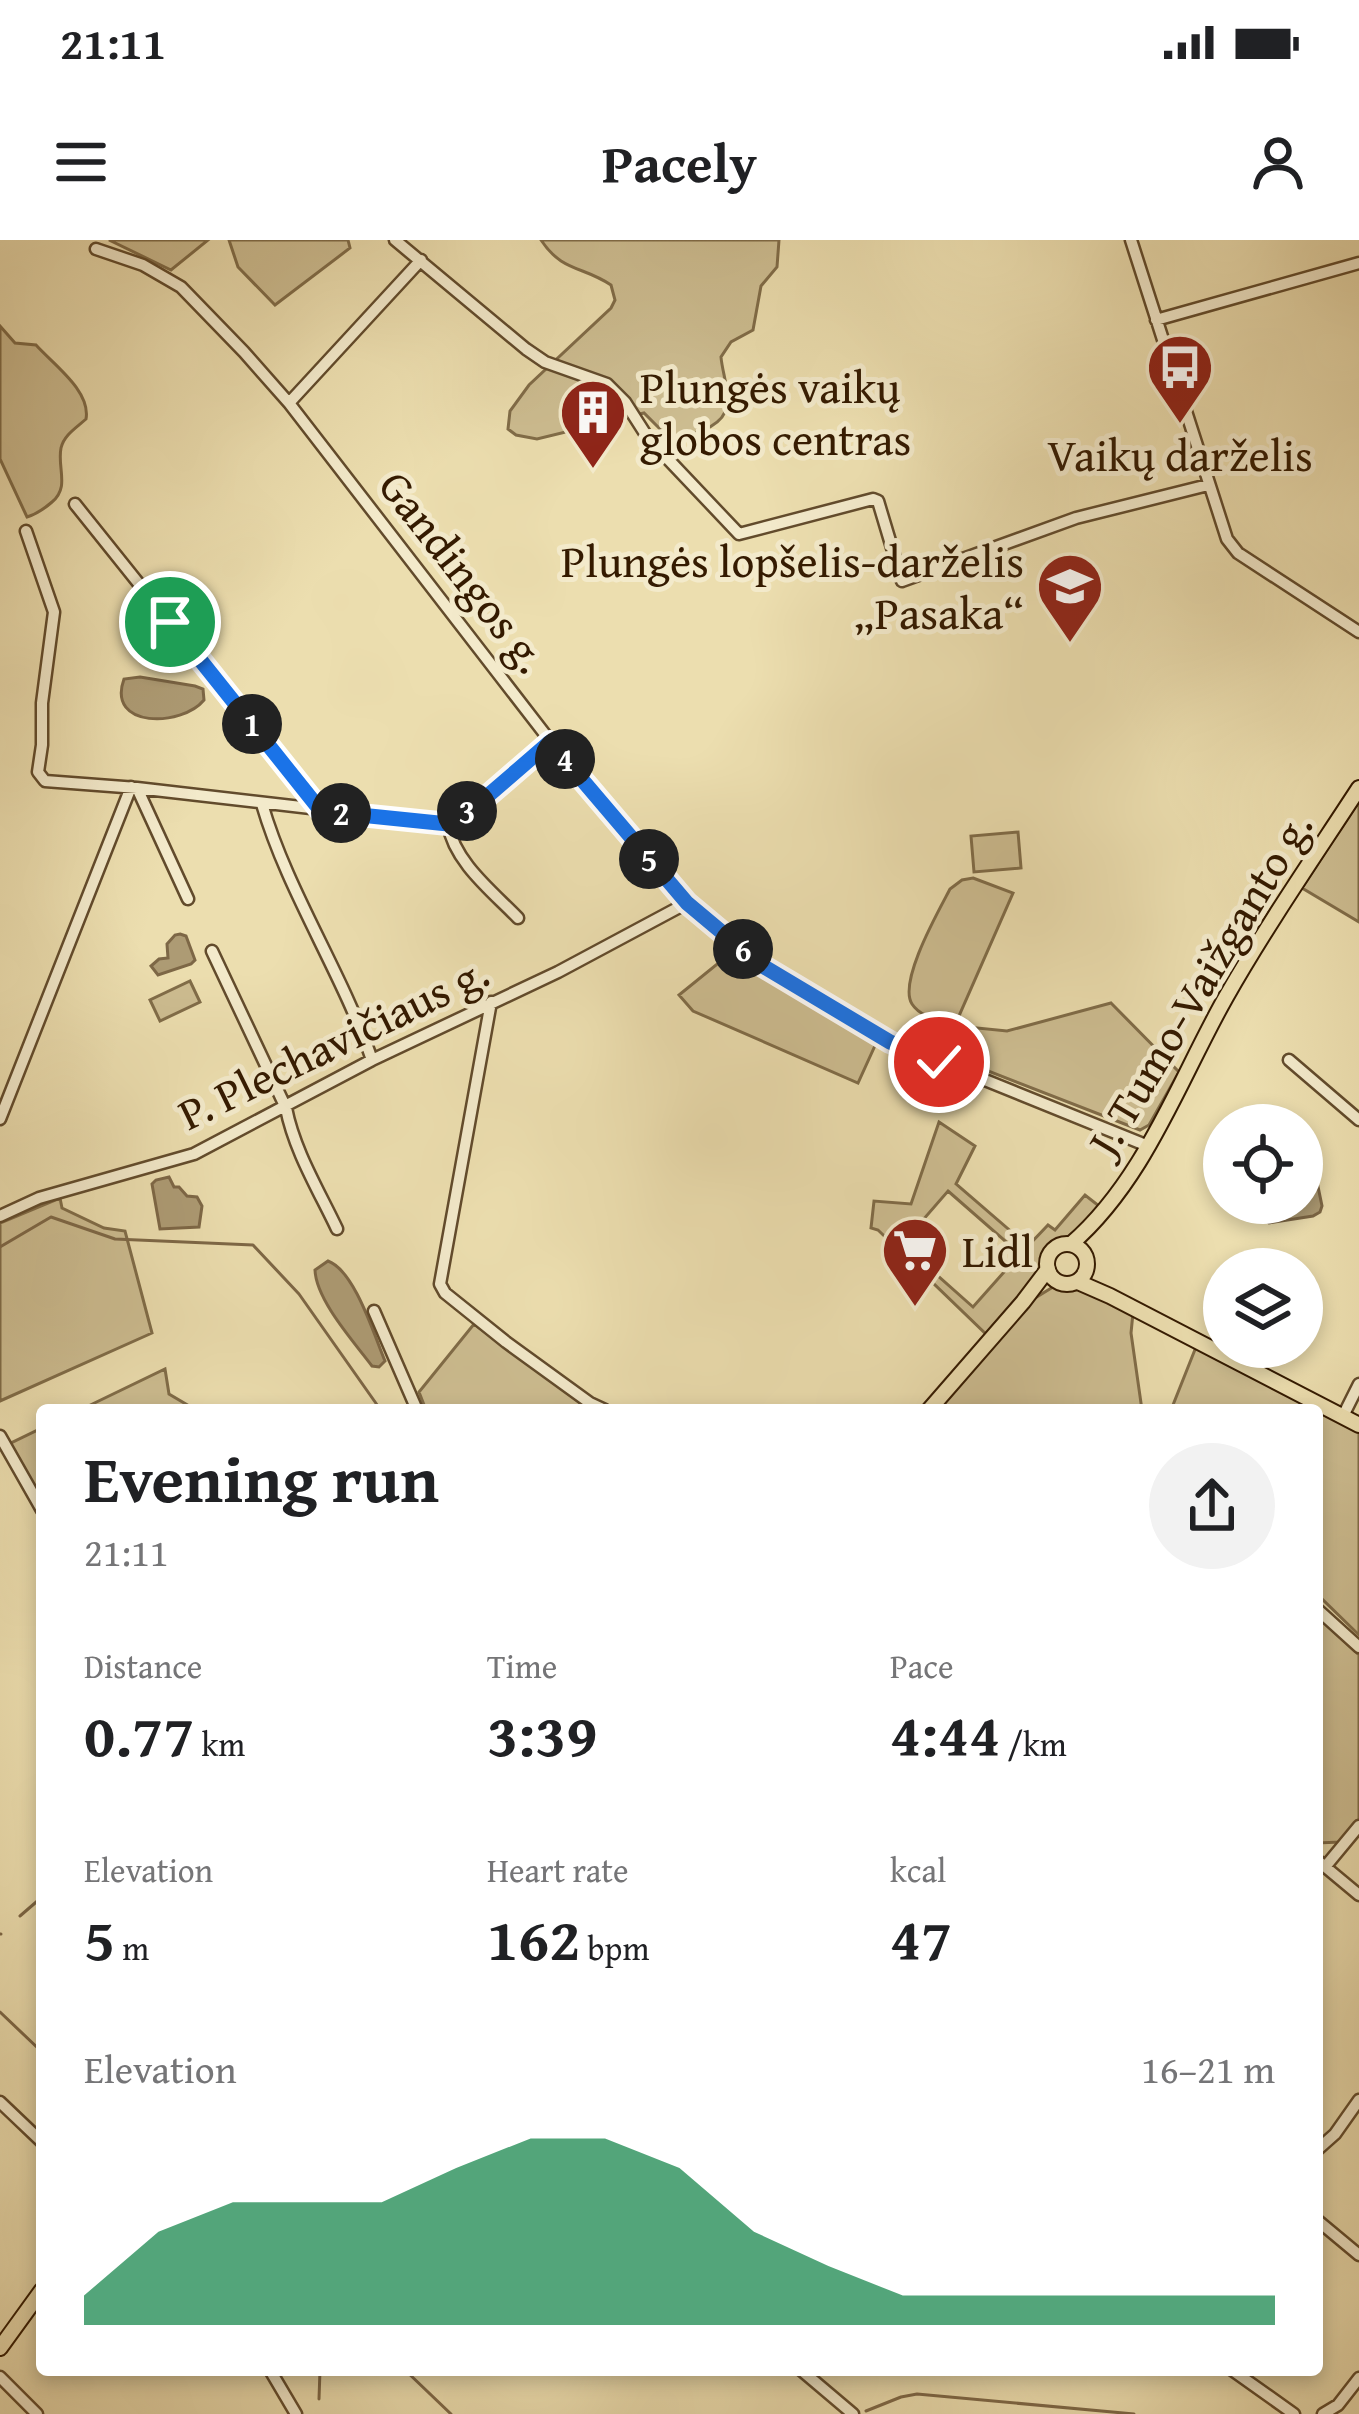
<!DOCTYPE html>
<meta charset="utf-8">
<style>
body{margin:0;font-family:"Gentium Book Plus",serif;background:#f2f2f2;color:#202124;height:100vh;display:flex;flex-direction:column;font-size:45px;white-space:nowrap}
*{box-sizing:border-box;margin:0}
p{font-size:39px;color:#757577}
.icon{flex:none;width:66px;height:66px;fill:none;stroke:currentColor;stroke-width:2;stroke-linecap:round;stroke-linejoin:round}
.map{position:relative;flex:1;overflow:hidden}
.details{position:absolute;left:36px;top:1164px;width:1287px;height:972px;display:flex;flex-direction:column;background:#fff;border-radius:12px;box-shadow:0 6px 18px #0003}
.details>*{flex:none}
.controls{position:absolute;left:1203px;top:864px;display:grid;gap:24px}
.controls a{display:grid;place-items:center;width:120px;height:120px;border-radius:50%;background:#fff;box-shadow:0 6px 18px #0003;font-size:60px}
.pin{position:absolute;display:grid;place-items:center;width:102px;height:102px;color:#fff;margin:-51px;border:6px solid #fff;border-radius:50%;box-shadow:0 3px 12px #0007}
.km{position:absolute;width:60px;height:60px;margin:-30px;border-radius:50%;background:#222;color:#fff;font-size:33px;line-height:60px;text-align:center}
.round{display:grid;place-items:center;flex:none;width:126px;height:126px;border-radius:63px;background:#f2f2f2}
.head{display:flex;align-items:center;justify-content:space-between;height:204px;padding:0 48px}
h1{font-size:66px;font-weight:700;line-height:90px}
.stats{display:grid;grid-template-columns:repeat(3,1fr);gap:18px;height:204px;padding:12px 48px}
.stats div{display:grid;align-content:center}
.stats b{font-size:60px;font-weight:700}
.stats small{font-size:33px;font-weight:400}
.stats p{font-size:33px}
.chart{height:336px;padding:24px 48px}
.chart p{display:flex;justify-content:space-between}
.chart svg{width:100%;height:216px;margin-top:12px;fill:#0b8043;opacity:.7}
.status{display:flex;justify-content:space-between;align-items:center;height:84px;padding:0 60px;background:#fff;direction:ltr}
.status svg{height:33px;fill:currentColor}
header{display:flex;justify-content:space-between;align-items:center;height:156px;padding:0 48px;background:#fff;font-size:54px;font-weight:700}
.map>svg:first-child{display:block}
</style>
<div class="status"><b>21:11</b><svg viewBox="0 0 49 12"><path d="M0 12V9h3v3zM5 12V6h3v6zM10 12V3h3v9zM15 12V0h3v12zM26 1h20v11H26zM47 4h2v5h-2z"/></svg></div>
<header><svg class="icon" aria-label="menu" viewBox="0 0 24 24"><path d="M4 6h16M4 12h16M4 18h16"/></svg>Pacely<svg class="icon" aria-label="person" viewBox="0 0 24 24"><circle cx="12" cy="8" r="4"/><path d="M4 21q1-7 8-7t8 7"/></svg></header>
<div class="map">
<svg width="1359" height="2174" viewBox="0 0 1359 2174">
<rect width="100%" height="100%" fill="#ecdeaf"/>
<filter id="stains"><feTurbulence type="fractalNoise" baseFrequency=".00167" numOctaves="4"/><feColorMatrix values="0 0 0 0 .2 0 0 0 0 .09 0 0 0 0 .02 0 0 0 .5 -.17"/></filter>
<radialGradient id="worn" r=".72"><stop offset=".6" stop-color="#630" stop-opacity="0"/><stop offset="1" stop-color="#630" stop-opacity=".3"/></radialGradient>
<!-- green -->
<path fill="#cdbd91" stroke="#806c48" stroke-width="3" fill-rule="evenodd" d="M109 0H208L171 30Z
M229 0H348L350 8 275 65 238 27Z
M541 0H779L777 27 761 46 753 90 731 102 721 117C722 131 730 153 727 166 723 189 689 196 670 199L644 173 537 199 516 195 508 189 510 171 529 145 611 68 615 60 611 45C583 26 562 32 541 0Z
M0 86 15 103 36 105C54 125 91 151 86 179 76 188 64 195 61 208 57 228 70 247 52 262 44 269 37 274 27 277L0 219Z
M1359 561V682L1302 648Z
M1018 592 1021 628 974 632 971 596Z
M973 638 1013 653 955 785C941 780 921 778 912 764 898 742 938 672 950 649L962 640Z
M732 712 820 770 878 799 858 843 693 771 679 755Z
M190 741 200 762 160 781 150 760Z
M1111 763 1179 832 1149 885 1140 890 947 815 958 786 1007 791Z
M939 882 975 906 956 944 1028 1006 1048 985 1055 990 1085 955 1099 966 1072 998 1049 1006 1040 1035 987 1095 878 990 871 988 874 961 911 964ZM948 951 1020 1014 973 1067 902 1004Z
M60 958 62 968 104 988 125 991 152 1093 0 1161V983Z
M1053 1047H1076L1133 1073 1131 1093 1142 1170H936L1027 1063Z
M474 1084 586 1167 592 1170H426L419 1152Z
M1196 1107 1359 1190V1395L1317 1354V1170H1171Z
M165 1129 169 1154 196 1170H80Z
M42 1188V1262L9 1204Z
M1317 1376 1359 1415V1580L1341 1602 1317 1603Z"/>
<!-- water -->
<path fill="#ad9b74" stroke="#7d6746" stroke-width="3" d="M140 437 195 446 203 449 204 460C182 487 106 489 124 439Z
M180 694 186 696 195 720 191 724 158 735 151 726 159 719 168 718 167 704 175 695Z
M1302 932 1316 937 1322 966 1320 972 1313 976 1269 983 1263 978V963H1302Z
M169 937 174 947H179L187 956 197 957 202 966 199 987 160 989 152 944 156 940Z
M328 1021C355 1031 374 1095 385 1121L379 1127 372 1126C354 1102 316 1060 315 1030Z"/>
<g fill="none" stroke-linecap="round" stroke-linejoin="round">
<!-- stream -->
<path stroke="#7d6746" stroke-width="3" d="M0 1007 51 977 115 999 253 1005 299 1054 380 1169
M20 1676 42 1657
M0 1694H1
M0 1772 42 1812
M405 2130 451 2174
M319 2159 320 2130
M866 2171 901 2157 917 2154 1134 2174"/>
<defs>
<path id="minor" d="M395 0 526 109 545 122 607 144 625 162 648 198 739 294 873 259 878 261 902 341 1076 278 1208 245
M1131 0 1227 299 1238 313 1359 392
M96 9 143 25 181 47 244 112 289 163 551 502 687 663 761 725 891 802 1148 906
M1156 80 1359 23
M289 163 421 20
M75 264 321 571
M26 291 54 372 42 463V505L38 532 45 541 137 548 448 584 484 559 551 502
M137 548 188 659
M262 564C288 653 342 732 372 820
M448 584C454 622 493 652 518 678
M212 711 286 868C294 910 319 951 337 989
M491 762 440 1044 445 1053 506 1102 590 1163 605 1170
M1289 820 1359 880
M0 879 131 547
M0 976 39 958 194 914 372 820 558 732 687 663
M374 1071 417 1170
M1343 1176 1359 1144
M0 1196 42 1270
M1317 1369 1359 1407
M1317 1620 1359 1655
M1325 1627 1359 1586
M0 1862 42 1902
M1317 1910 1335 1894 1359 1860
M1317 1980 1359 2015
M270 2130 296 2174
M801 2130 853 2174
M1232 2130 1294 2174
M0 2137 37 2174
M1323 2174 1338 2165 1359 2138"/>
<path id="major" d="M1047 1024a20 20 0 1 1 40 0a20 20 0 1 1-40 0Z
M1071 1004C1145 940 1179 840 1226 757 1267 685 1314 617 1359 548
M1078 1042 1110 1056 1359 1185
M929 1170 1023 1062 1048 1029
M0 2108 42 2050"/>
</defs>
<!-- minor casing -->
<use href="#minor" stroke="#624b2c" stroke-width="15"/>
<!-- major casing -->
<use href="#major" stroke="#341a00" stroke-width="18"/>
<!-- minor -->
<use href="#minor" stroke="#f3eacb" stroke-width="10"/>
<!-- major -->
<use href="#major" stroke="#ecdeaf" stroke-width="14"/>
</g>
<g fill="none" stroke-linecap="round" stroke-linejoin="round">
<defs>
<path id="route" d="M170 382 321 571 448 584 484 559 550 502 687 663 761 725 890 802 939 822"/>
</defs>
<!-- route casing -->
<use href="#route" stroke="#fff" stroke-width="24"/>
<!-- route -->
<use href="#route" stroke="#1a73e8" stroke-width="15"/>
</g>
<!-- icons -->
<defs>
<symbol id="bus-pin" viewBox="-11 -11 22 30"><path d="M0 17L-7.5 6A9.5 9.5 0 1 1 7.5 6Z" fill="#8f2418" stroke="#f3eacb"/><path d="M-5-6H5V4H4V6H2V4H-2V6H-4V4H-5ZM-3.5-4V0h7V-4ZM-3.5 1.2v1.5H-2V1.2ZM2 1.2v1.5H3.5V1.2Z" fill="#fff"/></symbol>
<symbol id="building-pin" viewBox="-11 -11 22 30"><path d="M0 17L-7.5 6A9.5 9.5 0 1 1 7.5 6Z" fill="#8f2418" stroke="#f3eacb"/><path d="M-4-6H4V6H1V3H-1V6H-4ZM-2.5-4.3h1.7v1.8h-1.7ZM.8-4.3h1.7v1.8H.8ZM-2.5-1h1.7V.8h-1.7ZM.8-1h1.7V.8H.8Z" fill="#fff"/></symbol>
<symbol id="school-pin" viewBox="-11 -11 22 30"><path d="M0 17L-7.5 6A9.5 9.5 0 1 1 7.5 6Z" fill="#8f2418" stroke="#f3eacb"/><path d="M0-5L7-2L0 1L-7-2ZM-4 1L0 2.5L4 1V4Q0 6-4 4Z" fill="#fff"/></symbol>
<symbol id="supermarket-pin" viewBox="-11 -11 22 30"><path d="M0 17L-7.5 6A9.5 9.5 0 1 1 7.5 6Z" fill="#8f2418" stroke="#f3eacb"/><path d="M-6-5.5h2.5l.6 2H6L4.5 2H-2.5L-4.4-4H-6ZM-1.5 3.2a1.3 1.3 0 1 0 .1 0ZM3 3.2a1.3 1.3 0 1 0 .1 0Z" fill="#fff"/></symbol>
</defs>
<g fill-rule="evenodd">
<use href="#bus-pin" x="1142" y="89" width="76" height="104"/>
<use href="#building-pin" x="555" y="134" width="76" height="104"/>
<use href="#school-pin" x="1032" y="308" width="76" height="104"/>
<use href="#supermarket-pin" x="877" y="972" width="76" height="104"/>
</g>
<g text-anchor="middle" dominant-baseline="central" stroke-width="10" stroke-linejoin="round" paint-order="stroke">
<!-- poi labels -->
<g font-size="45" fill="#341a00" stroke="#f3eacb" text-anchor="start">
<text x="640" y="146">Plungės vaikų<tspan x="640" dy="52">globos centras</tspan></text>
<text x="1180" y="214" text-anchor="middle">Vaikų darželis</text>
<text x="1024" y="320" text-anchor="end">Plungės lopšelis-darželis<tspan x="1024" dy="52">„Pasaka“</tspan></text>
<text x="962" y="1010">Lidl</text>
</g>
<!-- street labels -->
<g font-size="45" fill="#341a00" stroke="#f3eacb">
<text transform="translate(464 331) rotate(52)">Gandingos g.</text>
<text transform="translate(1199 743) rotate(-59)">J. Tumo-Vaižganto g.</text>
<text transform="translate(333 802) rotate(-26)">P. Plechavičiaus g.</text>
</g>
</g>
<rect width="100%" height="100%" filter="url(#stains)"/>
<rect width="100%" height="100%" fill="url(#worn)"/>
</svg>
<div class="controls">
<a><svg class="icon" aria-label="locate" viewBox="0 0 24 24"><circle cx="12" cy="12" r="6"/><path d="M12 2v4M12 18v4M2 12h4M18 12h4"/></svg></a>
<a><svg class="icon" aria-label="layers" viewBox="0 0 24 24"><path d="M12 4l9 5-9 5-9-5zM3 14l9 5 9-5"/></svg></a>
</div>
<div class="pin" style="left:170px;top:382px;background:#1e9e55"><svg class="icon" aria-label="arrive" viewBox="0 0 24 24"><path d="M6 21V4h12l-3 4 3 4H6"/></svg></div>
<div class="pin" style="left:939px;top:822px;background:#d93025"><svg class="icon" aria-label="check" viewBox="0 0 24 24"><path d="M5 12l5 5 9-10"/></svg></div>
<b class="km" style="left:252px;top:484px">1</b>
<b class="km" style="left:341px;top:573px">2</b>
<b class="km" style="left:467px;top:571px">3</b>
<b class="km" style="left:565px;top:519px">4</b>
<b class="km" style="left:649px;top:619px">5</b>
<b class="km" style="left:743px;top:709px">6</b>
<section class="details">
<div class="head"><div><h1>Evening run</h1><p>21:11</p></div><a class="round"><svg class="icon" aria-label="share" viewBox="0 0 24 24"><path d="M12 15V3M7 8l5-5 5 5M5 13v7h14v-7"/></svg></a></div>
<div class="stats">
<div><p>Distance</p><b>0.77<small> km</small></b></div>
<div><p>Time</p><b>3:39</b></div>
<div><p>Pace</p><b>4:44<small> /km</small></b></div>
</div>
<div class="stats">
<div><p>Elevation</p><b>5<small> m</small></b></div>
<div><p>Heart rate</p><b>162<small> bpm</small></b></div>
<div><p>kcal</p><b>47</b></div>
</div>
<div class="chart"><p><span>Elevation</span>16–21 m</p>
<svg viewBox="0 0 160 44" preserveAspectRatio="none"><path d="M0 44V38L10 25L20 19L30 19L40 19L50 12L60 6L70 6L80 12L90 25L100 32L110 38L120 38L130 38L140 38L150 38L160 38V44z"/></svg>
</div>
</section>
</div>
